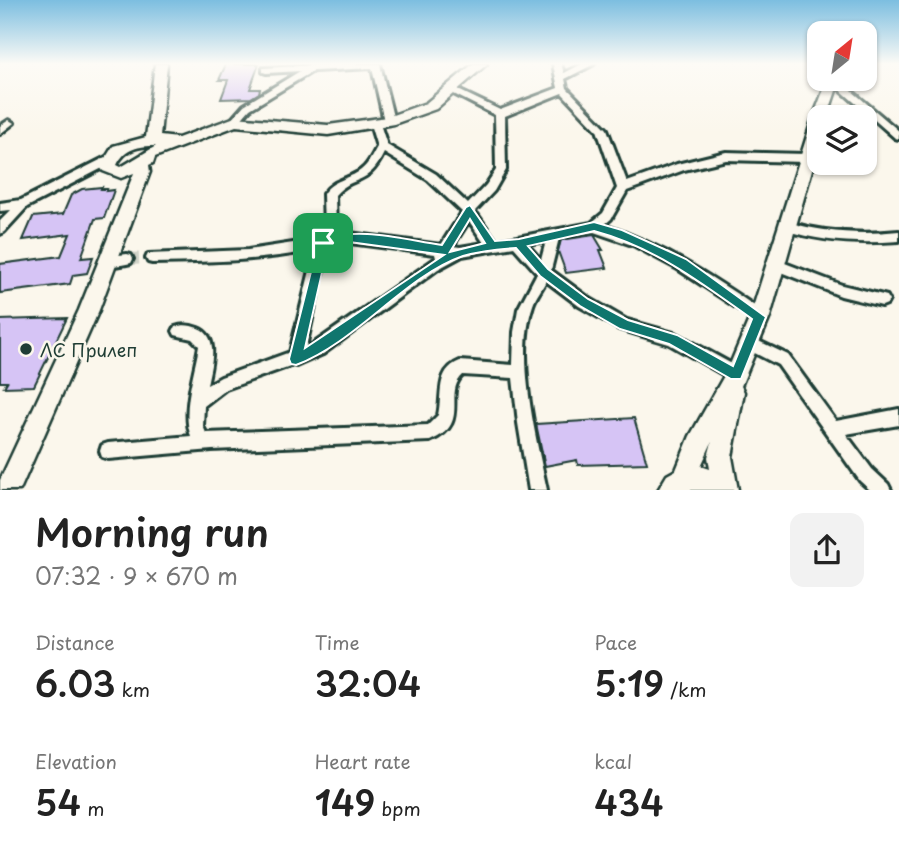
<!DOCTYPE html>
<meta charset="utf-8">
<style>
body{margin:0;font-family:"Playpen Sans",sans-serif;background:#f2f2f2;color:#222;height:100vh;display:flex;flex-direction:column;font-size:26px;white-space:nowrap}
*{box-sizing:border-box;margin:0}
p{font-size:23px;color:#767676}
.icon{flex:none;width:38px;height:38px;fill:none;stroke:currentColor;stroke-width:2;stroke-linecap:round;stroke-linejoin:round}
.map{position:relative;height:490px;overflow:hidden}
.sheet{display:flex;flex-direction:column;background:#fff;flex:1}
.sheet>*{flex:none}
.needle{width:46px;rotate:30deg}
.fabs{position:absolute;left:807px;top:21px;display:grid;gap:14px}
.fabs a{display:grid;place-items:center;width:70px;height:70px;border-radius:14px;background:#fff;box-shadow:0 2px 5px #0004;font-size:35px}
.pin{position:absolute;display:grid;place-items:center;width:60px;height:60px;color:#fff;margin:-30px;border-radius:14px;box-shadow:0 4px 10px #0006}
.round{display:grid;place-items:center;flex:none;width:74px;height:74px;border-radius:14px;background:#f2f2f2}
.overview{display:flex;align-items:center;justify-content:space-between;height:119px;padding:0 35px}
h1{font-size:38px;font-weight:600;line-height:52px}
.figures{display:grid;grid-template-columns:repeat(3,1fr);gap:10px;height:119px;padding:7px 35px}
.figures div{display:grid;align-content:center}
.figures b{font-size:35px;font-weight:600}
.figures small{font-size:19px;font-weight:400}
.figures p{font-size:19px}
.map>svg:first-child{display:block}
</style>
<div class="map">
<svg width="899" height="490" viewBox="0 0 899 490">
<rect width="100%" height="100%" fill="#fbf7ec"/>
<filter id="ink" filterUnits="userSpaceOnUse"><feTurbulence type="fractalNoise" baseFrequency=".0143" numOctaves="2"/><feDisplacementMap in="SourceGraphic" scale="14" xChannelSelector="R" yChannelSelector="G"/><feConvolveMatrix kernelMatrix="1 2 1 2 8 2 1 2 1" color-interpolation-filters="sRGB"/></filter>
<g filter="url(#ink)">
<!-- building -->
<path fill="#d6c4f5" stroke="#1f3d34" stroke-width="2" d="M226 64H259L250 89H260L259 93 251 98 221 99 228 80H219Z
M102 187 101 189H107L106 191 114 190 104 218 95 219 81 258 93 257 87 273 73 275 70 284 0 293V264L61 256 70 234 23 240 33 217 63 214 71 195 82 189Z
M594 235 603 250H600L607 268 566 273 558 251 561 240Z
M67 318 34 386 4 387 7 382H0V320Z
M634 418 647 463 578 465 577 460 545 466 536 424Z"/>
<g fill="none" stroke-linecap="round" stroke-linejoin="round">
<!-- street-tunnel -->
<path stroke="#cfd2c7" stroke-width="12" stroke-dasharray="12 6" stroke-linecap="butt" d="M127 259 152 258"/>
<defs>
<path id="street" d="M336 64H380L394 121 392 123H386L384 121 372 68 313 71 250 109 238 123H232L230 121 244 105 300 71 266 73 263 72V68Z
M553 64H561L564 73 582 64H594L565 79 567 88 607 129 627 182 677 164 726 152 806 154 811 158 806 162 726 160 684 170 627 191 611 219 604 225C663 244 714 278 765 313L767 317 765 321 760 323 676 268 635 246 594 232 559 238 551 270 589 298 627 320 677 334 741 369 743 374 741 379 736 381 731 379 669 344 619 329 579 306 546 281C542 289 536 296 533 305 515 357 536 437 547 490H529L518 423 513 378 463 375C442 394 472 424 430 441L212 450 108 459 102 457 100 451 102 445 108 443 191 436C181 412 195 371 199 346L192 339 175 335 173 331 175 327C183 324 190 325 198 328 221 337 210 367 207 385L221 377 290 352 315 250C261 261 207 262 152 263L148 262 146 258 148 254 248 250 319 239 324 229 323 194C333 179 348 180 361 170 369 164 372 155 377 147L370 124 375 121 380 124 387 145 436 174 468 204 486 185 496 170 495 115 446 90 451 87 454 88 500 110 558 88ZM562 93 597 130 617 188 603 213 591 223 496 241 475 211 494 191 506 170 505 116ZM384 153 428 180 462 212 441 245 342 232 333 235 336 229 335 195C354 174 368 187 384 153ZM469 221 484 243 460 247 453 246ZM546 241 541 260 527 244ZM342 242 435 254 436 258 313 344 306 347 328 246ZM514 247 537 273 518 309 514 332 513 365 460 361C435 371 443 395 438 415L428 425 206 433 203 426 204 406 226 389 293 365 296 366 323 354 438 269 462 256Z
M828 79H838L899 131V139L895 138Z
M9 120 14 123 0 134V126Z
M114 153 119 157 118 160 27 207 4 232 0 234V221L11 210 0 211V203L21 200Z
M864 162 868 165 863 169 851 166 850 163Z
M788 222C825 233 861 235 899 231V241C859 244 822 242 784 230L782 227Z
M127 254 131 255 133 259 131 263C123 265 111 267 103 265L101 261 103 257Z
M777 260 842 285 887 296 889 300 887 304 882 306 841 296 773 269 771 265 773 261Z
M748 336 788 355 836 421 899 409V425L846 434 872 469 888 484 891 490H870L860 481 778 365 743 347 741 342 743 337Z"/>
<path id="secondary" d="M155 64H167L160 136 178 138 235 117 328 125 387 117 426 103 473 64H487L436 109 394 124 328 135 236 126 155 157 153 163 149 165 150 172 99 310 20 490H0V480L79 310 134 173 121 178 103 171 100 167 113 146 146 137ZM156 146 121 167 117 165C125 148 139 146 156 146Z
M828 79H840L827 117H819V145L770 317 741 386 744 392 732 457 738 490H658L667 475 676 470 690 436 729 367 750 317 812 120ZM712 442 708 457 710 469 701 466Z"/>
</defs>
<!-- street casing -->
<use href="#street" stroke="#1f3d34" stroke-width="6"/>
<!-- secondary casing -->
<use href="#secondary" stroke="#1f3d34" stroke-width="5"/>
<!-- street -->
<use href="#street" fill="#fbf7ec" fill-rule="evenodd"/>
<!-- secondary -->
<use href="#secondary" fill="#fbf7ec" fill-rule="evenodd"/>
</g>
</g>
<!-- sky -->
<linearGradient id="sky" x2="0" y2="1"><stop stop-color="#7cbee0"/><stop offset="0.48" stop-color="#fdfbf6"/><stop offset="1" stop-color="#fdfbf6" stop-opacity="0"/></linearGradient>
<rect width="899" height="133" fill="url(#sky)"/>
<!-- route -->
<path fill="#0f766e" stroke="#fff" stroke-width="2" fill-rule="evenodd" d="M470 205 495 241 519 239 594 222 622 230 686 259 766 317 741 379H731L669 344 620 329 580 306 540 276 516 248C498 249 480 251 463 256 405 276 357 342 296 365L291 364 289 359 319 240C359 226 401 239 442 245L466 207ZM470 219 485 243 450 252ZM594 231C654 247 702 283 752 319L733 366 677 335 628 320 588 299 548 269 528 246ZM342 241 444 255 305 348 328 246Z"/>
<!-- markers -->
<circle fill="#1f3d34" stroke="#fbf7ec" stroke-width="2.5" cx="26" cy="349" r="7"/>
<g text-anchor="middle" dominant-baseline="central" stroke-width="5" stroke-linejoin="round" paint-order="stroke">
<!-- poi labels -->
<g font-size="18" fill="#1f3d34" stroke="#fbf7ec" text-anchor="start">
<text x="40" y="349">ЛС Прилеп</text>
</g>
</g>
</svg>
<div class="fabs">
<a><svg class="needle" viewBox="-14 -14 28 28"><path d="M0-13l5 13h-10z" fill="#e53935"/><path d="M0 13l5-13h-10z" fill="#767676"/></svg></a>
<a><svg class="icon" aria-label="layers" viewBox="0 0 24 24"><path d="M12 4l9 5-9 5-9-5zM3 14l9 5 9-5"/></svg></a>
</div>
<div class="pin" style="left:323px;top:243px;background:#1e9e55"><svg class="icon" aria-label="arrive" viewBox="0 0 24 24"><path d="M6 21V4h12l-3 4 3 4H6"/></svg></div>
</div>
<section class="sheet">
<div class="overview"><div><h1>Morning run</h1><p>07:32 · 9 × 670 m</p></div><a class="round"><svg class="icon" aria-label="share" viewBox="0 0 24 24"><path d="M12 15V3M7 8l5-5 5 5M5 13v7h14v-7"/></svg></a></div>
<div class="figures">
<div><p>Distance</p><b>6.03<small> km</small></b></div>
<div><p>Time</p><b>32:04</b></div>
<div><p>Pace</p><b>5:19<small> /km</small></b></div>
</div>
<div class="figures">
<div><p>Elevation</p><b>54<small> m</small></b></div>
<div><p>Heart rate</p><b>149<small> bpm</small></b></div>
<div><p>kcal</p><b>434</b></div>
</div>
</section>
